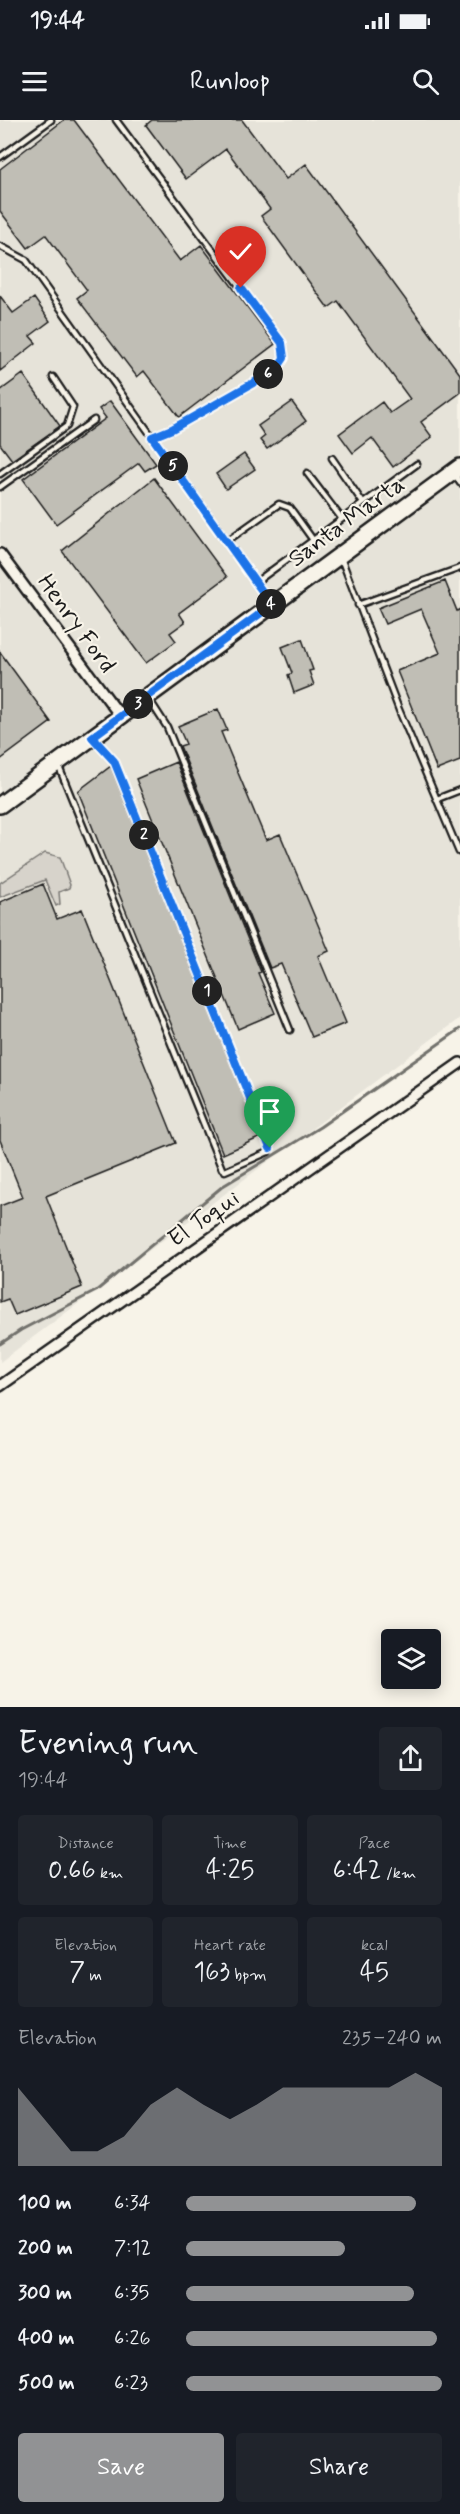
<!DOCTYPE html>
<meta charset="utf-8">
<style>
body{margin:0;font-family:Mynerve,sans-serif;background:#20242c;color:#f1f3f6;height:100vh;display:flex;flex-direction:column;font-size:22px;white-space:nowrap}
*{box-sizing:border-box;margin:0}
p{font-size:20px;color:#9ea1a6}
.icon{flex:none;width:33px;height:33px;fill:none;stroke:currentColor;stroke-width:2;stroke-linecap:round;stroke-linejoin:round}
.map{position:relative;height:1587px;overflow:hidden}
.drawer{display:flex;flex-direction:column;background:#171b24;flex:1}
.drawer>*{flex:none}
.tools{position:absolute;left:381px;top:1509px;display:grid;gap:12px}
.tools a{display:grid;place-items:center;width:60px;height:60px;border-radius:6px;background:#171b24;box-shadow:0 3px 15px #0003;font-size:30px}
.pin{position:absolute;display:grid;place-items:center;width:51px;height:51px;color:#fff;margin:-62px -26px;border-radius:50% 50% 50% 0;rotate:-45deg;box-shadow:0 0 6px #0007}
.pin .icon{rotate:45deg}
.km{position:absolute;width:30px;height:30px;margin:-15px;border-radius:50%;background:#222;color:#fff;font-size:16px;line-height:30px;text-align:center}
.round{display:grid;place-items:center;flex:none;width:63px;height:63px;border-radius:6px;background:#20242c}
.head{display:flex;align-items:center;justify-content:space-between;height:102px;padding:0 18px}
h1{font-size:33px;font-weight:600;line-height:45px}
.figures{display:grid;grid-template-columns:repeat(3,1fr);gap:9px;height:102px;padding:6px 18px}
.figures div{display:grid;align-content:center;border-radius:6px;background:#20242c;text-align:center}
.figures b{font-size:26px;font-weight:600}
.figures small{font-size:16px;font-weight:400}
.figures p{font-size:16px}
.chart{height:168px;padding:12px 18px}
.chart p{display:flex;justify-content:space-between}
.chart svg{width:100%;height:108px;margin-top:6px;fill:#919294;opacity:.7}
.cta{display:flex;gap:12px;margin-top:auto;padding:12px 18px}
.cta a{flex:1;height:69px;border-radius:6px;background:#919294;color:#fff;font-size:24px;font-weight:600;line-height:69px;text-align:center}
.cta a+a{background:#20242c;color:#f1f3f6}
ul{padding:0 18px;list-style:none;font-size:20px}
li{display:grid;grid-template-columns:96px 72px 1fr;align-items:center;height:45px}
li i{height:15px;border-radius:8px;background:#919294}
.status{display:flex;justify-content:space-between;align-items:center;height:42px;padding:0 30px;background:#171b24;direction:ltr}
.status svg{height:16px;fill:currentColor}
header{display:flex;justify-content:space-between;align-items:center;height:78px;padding:0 18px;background:#171b24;font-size:27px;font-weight:600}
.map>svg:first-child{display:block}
</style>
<div class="status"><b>19:44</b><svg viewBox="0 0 49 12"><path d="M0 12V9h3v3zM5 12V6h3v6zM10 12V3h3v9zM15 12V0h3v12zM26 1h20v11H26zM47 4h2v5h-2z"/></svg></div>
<header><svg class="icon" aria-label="menu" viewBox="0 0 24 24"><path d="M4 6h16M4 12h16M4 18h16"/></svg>Runloop<svg class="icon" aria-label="search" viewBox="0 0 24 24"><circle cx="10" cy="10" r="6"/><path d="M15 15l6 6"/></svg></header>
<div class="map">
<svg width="460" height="1587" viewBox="0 0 460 1587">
<rect width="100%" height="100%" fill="#f7f3e8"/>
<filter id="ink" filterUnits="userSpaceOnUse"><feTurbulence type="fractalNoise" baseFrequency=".0167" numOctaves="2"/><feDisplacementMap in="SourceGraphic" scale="12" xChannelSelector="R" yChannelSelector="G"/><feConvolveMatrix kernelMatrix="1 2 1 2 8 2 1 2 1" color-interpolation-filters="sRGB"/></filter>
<g filter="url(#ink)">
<!-- built -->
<path fill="#e6e3d9" d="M0 0H460V898L0 1242Z"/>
<!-- green -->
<path fill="#d7d3cb" stroke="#7a7874" stroke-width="1.5" d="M45 733 60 737 70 765 69 768 59 772 60 784 56 786 45 760 0 777V763Z"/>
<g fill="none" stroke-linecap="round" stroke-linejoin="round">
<!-- stream -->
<path stroke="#72716c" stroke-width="3" d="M0 1224 21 1210 96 1171 223 1066 320 1007 460 909"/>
</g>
<!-- building -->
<path fill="#c0beb5" stroke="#1c1c1c" stroke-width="1.5" d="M64 0H74L180 141 201 125 275 224 179 297 144 251 137 257 77 178 87 170 46 115 28 128 0 91V49Z
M152 0H242L286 59 306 44 460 254V273L421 302 432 317 393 347 372 318 353 333 339 314 382 282 390 293 410 279 338 181 328 188 261 96 270 89 226 29 186 59 146 5Z
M0 176 13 193 34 178 50 201 30 216 36 223 0 251Z
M23 254 60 306 12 340 0 324V271Z
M110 281 156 344 145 351 139 343 56 404 23 359 106 298 99 289Z
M292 282 306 301 267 329 260 320 265 316 258 306Z
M244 334 255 349 226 369 216 354Z
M154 358 227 457 179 493 185 502 170 513 176 521 146 543 62 431Z
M445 461 457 491 460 489V641L437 650 397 551 440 533 421 489 385 504 378 488Z
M302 519 313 550 309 551 314 565 294 573 288 555 292 553 282 527Z
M0 532 51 602 0 640Z
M218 589 227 610 221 612 266 720 280 714 329 831 318 836 346 903 312 917 281 844 270 848 180 626 186 624 178 606Z
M176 642 261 852 258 853 275 893 238 909 136 659Z
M111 646 261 1017 223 1034 78 671Z
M43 764 57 799 82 789 176 1023 46 1076 82 1167 15 1195 8 1179 0 1182V1086L23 1077 0 1020V782Z"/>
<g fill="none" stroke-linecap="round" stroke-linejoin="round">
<defs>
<path id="lane" d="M116 0 282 223 284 238 276 250 172 309 152 317
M0 37 51 0
M0 126 26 140 271 483
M332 338 363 383
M307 353 342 399
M0 354 67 306 73 287 53 257
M455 354 460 363
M0 367 94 300
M227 421 279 384 290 388 313 420
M341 438 399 590 459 732
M256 462 417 344
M358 485 460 448
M149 579 167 607 290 910
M59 647 222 1049 225 1051 268 1032 270 1028 114 641 94 619
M437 679 460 670"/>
<path id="street" d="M0 434 121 597
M0 1266 460 943"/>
<path id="primary" d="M0 685 460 347"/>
</defs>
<!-- lane casing -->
<use href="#lane" stroke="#1c1c1c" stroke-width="9"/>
<!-- street casing -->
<use href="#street" stroke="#1c1c1c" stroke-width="14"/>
<!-- primary casing -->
<use href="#primary" stroke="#1c1c1c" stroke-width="20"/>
<!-- lane -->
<use href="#lane" stroke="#f7f3e8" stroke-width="4.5"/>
<!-- street -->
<use href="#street" stroke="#f7f3e8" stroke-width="9"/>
<!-- primary -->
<use href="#primary" stroke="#f7f3e8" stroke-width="15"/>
</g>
</g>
<g fill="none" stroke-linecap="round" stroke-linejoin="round" filter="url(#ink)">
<defs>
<path id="route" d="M241 168 282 223 284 238 276 250 172 309 152 317 272 485 92 617 114 641 270 1028"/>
</defs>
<!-- route casing -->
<use href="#route" stroke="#fff" stroke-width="12"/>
<!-- route -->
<use href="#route" stroke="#1a73e8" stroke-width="8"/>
</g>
<g text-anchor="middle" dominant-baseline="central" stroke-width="4.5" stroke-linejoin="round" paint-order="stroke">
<!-- street labels -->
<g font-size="24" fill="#1c1c1c" stroke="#f7f3e8">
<text transform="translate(347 402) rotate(-36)">Santa Marta</text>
<text transform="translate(76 504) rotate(54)">Henry Ford</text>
<text transform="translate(204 1099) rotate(-35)">El Toqui</text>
</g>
</g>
</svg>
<div class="tools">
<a><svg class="icon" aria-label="layers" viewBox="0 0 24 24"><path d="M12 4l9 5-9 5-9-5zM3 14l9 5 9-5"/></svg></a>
</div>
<div class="pin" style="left:270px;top:1028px;background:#1e9e55"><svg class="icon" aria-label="arrive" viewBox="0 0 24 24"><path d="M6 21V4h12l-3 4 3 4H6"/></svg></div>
<div class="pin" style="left:241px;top:168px;background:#d93025"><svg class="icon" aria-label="check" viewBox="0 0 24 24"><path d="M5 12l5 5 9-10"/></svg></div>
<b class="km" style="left:207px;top:871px">1</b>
<b class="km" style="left:144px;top:715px">2</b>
<b class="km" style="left:138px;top:584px">3</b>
<b class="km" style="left:271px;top:484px">4</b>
<b class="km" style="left:173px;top:346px">5</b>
<b class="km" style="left:268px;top:254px">6</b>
</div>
<section class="drawer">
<div class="head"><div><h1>Evening run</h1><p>19:44</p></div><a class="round"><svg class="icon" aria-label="share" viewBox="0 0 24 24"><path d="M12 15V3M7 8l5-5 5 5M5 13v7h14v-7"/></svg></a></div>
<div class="figures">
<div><p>Distance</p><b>0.66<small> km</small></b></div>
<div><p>Time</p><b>4:25</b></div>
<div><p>Pace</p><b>6:42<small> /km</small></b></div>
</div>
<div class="figures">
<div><p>Elevation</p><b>7<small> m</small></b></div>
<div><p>Heart rate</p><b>163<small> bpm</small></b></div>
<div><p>kcal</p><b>45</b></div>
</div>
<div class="chart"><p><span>Elevation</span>235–240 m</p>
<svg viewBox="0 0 160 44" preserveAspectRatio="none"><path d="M0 44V12L10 25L20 38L30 38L40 32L50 19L60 12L70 19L80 25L90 19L100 12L110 12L120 12L130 12L140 12L150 6L160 12V44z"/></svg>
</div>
<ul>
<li><b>100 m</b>6:34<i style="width:90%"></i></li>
<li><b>200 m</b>7:12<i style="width:62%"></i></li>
<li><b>300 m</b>6:35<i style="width:89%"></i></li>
<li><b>400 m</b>6:26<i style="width:98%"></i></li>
<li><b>500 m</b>6:23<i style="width:100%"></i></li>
</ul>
<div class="cta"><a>Save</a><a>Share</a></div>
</section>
